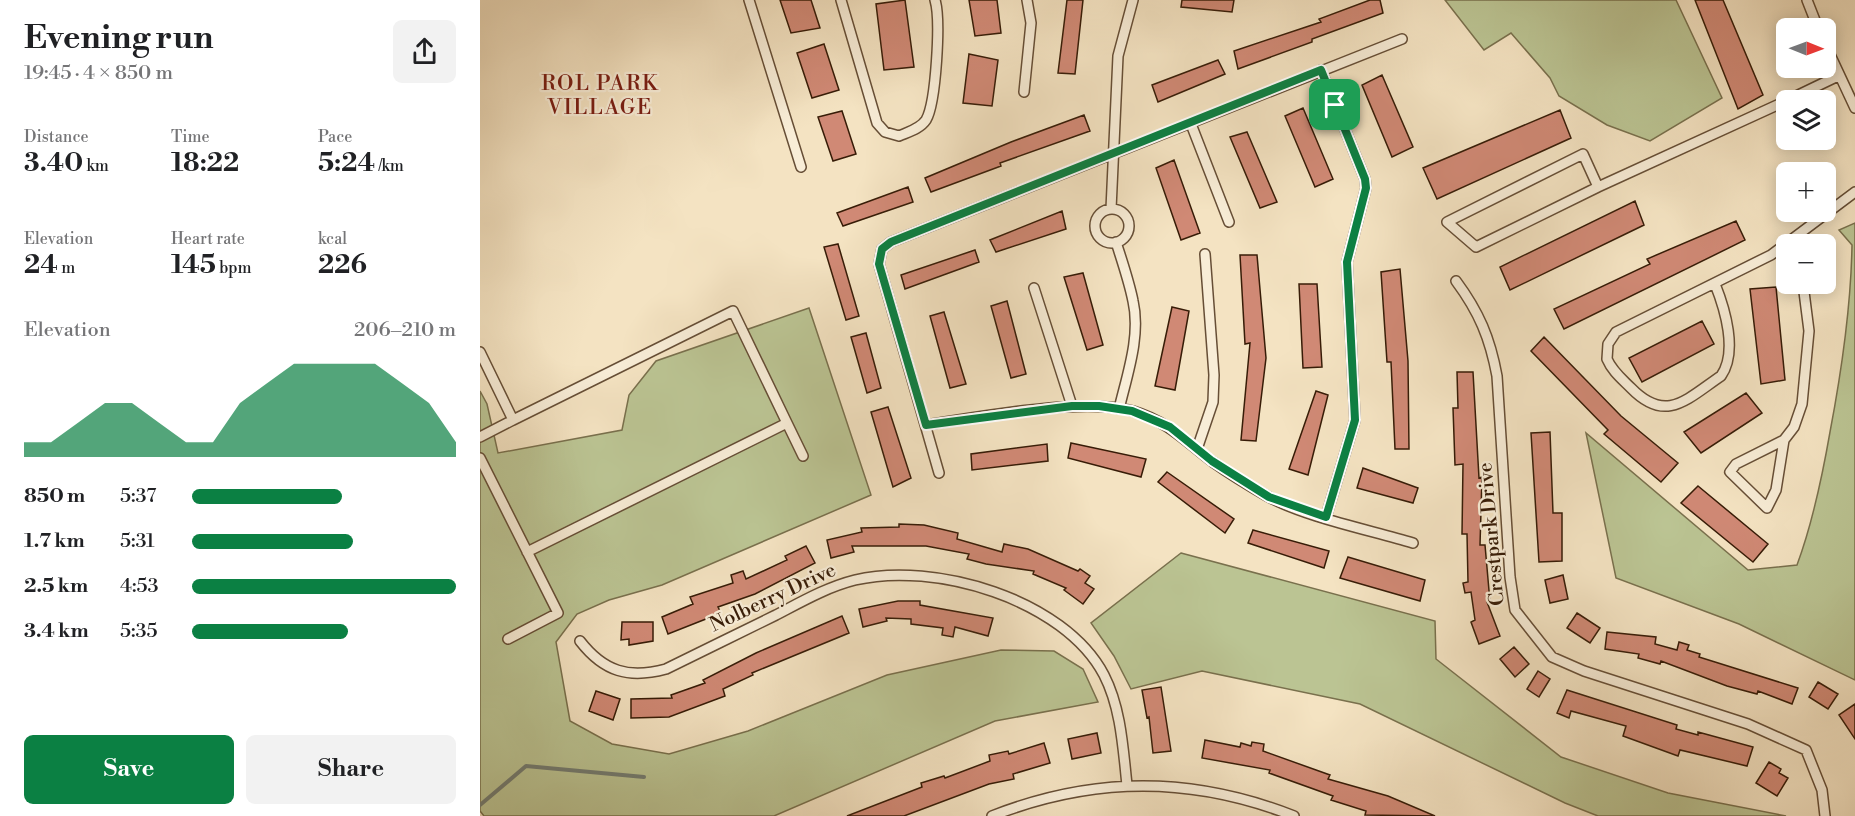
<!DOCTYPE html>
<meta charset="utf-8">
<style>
body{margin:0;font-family:"Libre Bodoni",serif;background:#f2f2f2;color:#202124;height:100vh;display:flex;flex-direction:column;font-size:22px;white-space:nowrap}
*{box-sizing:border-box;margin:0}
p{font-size:20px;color:#757577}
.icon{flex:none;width:33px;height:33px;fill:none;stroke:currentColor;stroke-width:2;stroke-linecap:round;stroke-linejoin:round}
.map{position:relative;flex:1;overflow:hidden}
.sheet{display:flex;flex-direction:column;background:#fff;width:480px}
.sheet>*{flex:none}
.needle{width:39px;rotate:91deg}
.controls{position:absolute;left:1296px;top:18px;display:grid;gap:12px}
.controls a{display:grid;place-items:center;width:60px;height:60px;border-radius:9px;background:#fff;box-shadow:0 3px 15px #0003;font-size:30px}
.pin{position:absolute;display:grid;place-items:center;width:51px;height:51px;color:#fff;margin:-26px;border-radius:12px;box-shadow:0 3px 9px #0006}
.round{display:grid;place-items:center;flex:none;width:63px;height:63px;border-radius:9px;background:#f2f2f2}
.head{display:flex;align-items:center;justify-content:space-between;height:102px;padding:0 24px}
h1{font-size:33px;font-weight:700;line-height:45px}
.metrics{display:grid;grid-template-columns:repeat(3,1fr);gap:9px;height:102px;padding:6px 24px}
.metrics div{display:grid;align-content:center}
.metrics b{font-size:26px;font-weight:700}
.metrics small{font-size:16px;font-weight:400}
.metrics p{font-size:16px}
.chart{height:168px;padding:12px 24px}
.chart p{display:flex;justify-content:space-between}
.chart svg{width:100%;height:108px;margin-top:6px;fill:#0b8043;opacity:.7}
.cta{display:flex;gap:12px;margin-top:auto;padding:12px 24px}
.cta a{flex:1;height:69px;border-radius:9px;background:#0b8043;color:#fff;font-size:24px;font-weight:700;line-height:69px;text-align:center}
.cta a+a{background:#f2f2f2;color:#202124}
ul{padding:0 24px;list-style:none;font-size:20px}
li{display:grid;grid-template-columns:96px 72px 1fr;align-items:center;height:45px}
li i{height:15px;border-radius:8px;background:#0b8043}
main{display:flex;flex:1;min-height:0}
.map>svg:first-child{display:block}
</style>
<main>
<section class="sheet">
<div class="head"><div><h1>Evening run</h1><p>19:45 · 4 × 850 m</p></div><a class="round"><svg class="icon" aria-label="share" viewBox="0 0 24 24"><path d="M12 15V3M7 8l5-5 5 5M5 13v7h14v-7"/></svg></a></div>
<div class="metrics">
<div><p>Distance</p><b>3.40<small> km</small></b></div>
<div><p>Time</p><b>18:22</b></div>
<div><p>Pace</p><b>5:24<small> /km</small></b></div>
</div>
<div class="metrics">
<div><p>Elevation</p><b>24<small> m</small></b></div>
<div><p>Heart rate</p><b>145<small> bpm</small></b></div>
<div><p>kcal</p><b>226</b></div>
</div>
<div class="chart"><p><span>Elevation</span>206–210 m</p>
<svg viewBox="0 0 160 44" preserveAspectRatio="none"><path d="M0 44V38L10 38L20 30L30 22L40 22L50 30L60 38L70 38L80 22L90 14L100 6L110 6L120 6L130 6L140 14L150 22L160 38V44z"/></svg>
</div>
<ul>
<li><b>850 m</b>5:37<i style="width:57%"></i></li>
<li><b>1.7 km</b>5:31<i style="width:61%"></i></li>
<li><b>2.5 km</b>4:53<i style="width:100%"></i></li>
<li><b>3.4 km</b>5:35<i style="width:59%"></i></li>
</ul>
<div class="cta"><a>Save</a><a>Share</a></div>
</section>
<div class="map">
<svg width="1375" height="816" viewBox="0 0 1375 816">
<rect width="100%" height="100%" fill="#f4e3c2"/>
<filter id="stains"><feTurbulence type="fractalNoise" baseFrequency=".00333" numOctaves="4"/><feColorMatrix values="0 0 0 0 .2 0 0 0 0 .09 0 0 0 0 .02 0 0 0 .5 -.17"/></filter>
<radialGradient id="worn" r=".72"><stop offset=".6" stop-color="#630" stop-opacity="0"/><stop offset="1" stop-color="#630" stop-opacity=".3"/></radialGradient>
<!-- green -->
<path fill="#bbc493" stroke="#79704d" stroke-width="1.5" d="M965 0H1196L1242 98 1170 141 1127 125 1079 96 1070 78 1031 33 1004 50Z
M1375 223V680L1259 624 1136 578 1106 433 1268 570 1317 565C1333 522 1342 478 1350 432 1362 369 1371 308 1372 245L1359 230Z
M329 308 391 495 182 585 129 600 97 614 76 642 90 721 132 744 189 754 268 731 407 675 521 650 574 651 603 669 618 702 515 721 294 816H4L0 811V391L7 404 18 453 142 430 149 395 176 361Z
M701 553 955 621 956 659 1081 757 1188 793 1306 816H1118L1085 803 880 704 722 671 651 689 634 656 611 623Z"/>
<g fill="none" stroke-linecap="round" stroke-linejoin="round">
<!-- stream -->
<path stroke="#747d72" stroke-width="4" d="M0 805 46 766 164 777"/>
</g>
<!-- building -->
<path fill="#d08975" stroke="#371c07" stroke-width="1.5" d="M300 0H331L340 28 311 33Z
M425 0 434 67 404 70 396 4Z
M489 0H517L521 33 495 36Z
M587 0H603L595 74 578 73Z
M702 0H754L752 12 701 7Z
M890 0H900L903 13 832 39V42L758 69 754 51 841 22 839 19Z
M1215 0H1243L1283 95 1258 109Z
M344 44 359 90 332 98 317 53Z
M489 54 518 60 512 106 483 103Z
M738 60 745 74 678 102 672 85Z
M902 75 933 147 912 157 882 85Z
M823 108 853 179 835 187 805 116Z
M1080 110 1091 138 957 199 943 168Z
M362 111 376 154 353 161 338 117Z
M604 115 610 131 520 163 521 166 451 192 445 178 531 142Z
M767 132 797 202 780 208 750 137Z
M694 160 720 233 701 240 676 168Z
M428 187 433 202 363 226 357 213Z
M1155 201 1164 225 1030 290 1020 267Z
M582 211 586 229 516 252 510 240Z
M1256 221 1265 240 1084 329 1074 309 1170 264 1167 259Z
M358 244 379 316 366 320 344 247Z
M495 250 499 262 425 289 421 275Z
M760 255H777L786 358 776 441 761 440 770 343 765 344Z
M920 269 928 361 929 449H915L911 362H907L901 272Z
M603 273 623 345 607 350 584 277Z
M819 284H837L842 367 823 368Z
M1296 287 1305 380 1281 384 1270 289Z
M527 301 546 374 531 378 511 306Z
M692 307 709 311 695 390 675 386Z
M464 312 486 384 470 388 450 316Z
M1222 321 1234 344 1162 382 1149 358Z
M386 333 401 388 387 393 371 337Z
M1064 337 1141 416 1198 463 1181 482 1124 434 1128 430 1051 351Z
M977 372H993L999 478 1002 477 1000 545H1005L1010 602H1007L1020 636 999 644 991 622 995 620 991 592 985 593 983 583 988 582 987 534H982L983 464 975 465 973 408H978Z
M836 391 848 395 828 475 809 469Z
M1266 393 1282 413 1221 453 1204 432Z
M408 407 431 478 413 487 391 412Z
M1070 432 1073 513H1082V561L1059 562 1051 433Z
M591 443 666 459 661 477 588 458Z
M567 444 568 461 492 470 491 454Z
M883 468 938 488 933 503 877 488Z
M687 472 754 519 745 533 678 482Z
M1218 486 1288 544 1273 562 1201 503Z
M419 524 444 525 478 533 477 539 522 552 524 544 548 549 598 571 600 569 610 576 605 583 614 589 603 604 584 590 586 588 553 574 554 571 506 564 487 559 489 554 446 546H372L374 552 351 558 347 540 382 532 381 528 419 527Z
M773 530 849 551 844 568 768 543Z
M326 546 335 563 275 594 238 607 241 613 188 634 182 617 213 604 210 597 253 583 251 575 263 571 266 579 307 560 305 556Z
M868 557 945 580 940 601 860 578Z
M1083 575 1088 599 1070 603 1065 580Z
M418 601H440V605L513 618 508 636 475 627 473 637 462 635 463 628 431 624V619L406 618 407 621 383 627 379 609Z
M1097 613 1120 628 1110 643 1087 628Z
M362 616 369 633 272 673 273 675 243 689 245 696 189 717 151 718V699L192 698 191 695 225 683 223 680 276 653Z
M142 622H173V641L149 645V639L141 640Z
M1127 632 1176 637 1175 644 1197 650 1199 642 1209 645 1207 650 1220 654 1219 657 1318 688 1312 704 1278 691 1277 694 1247 686 1181 661 1180 664 1158 658 1159 654 1125 649Z
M1034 647 1049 664 1035 677 1020 659Z
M1058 671 1070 679 1059 697 1047 689Z
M1338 682 1358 694 1348 709 1329 697Z
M681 687 691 751 673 753 669 717 667 718 662 690Z
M1087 690 1197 725 1196 729 1218 735V732L1273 747 1267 766 1200 750 1198 756 1143 736 1146 726 1091 711 1089 718 1077 713Z
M116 691 140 699 133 720 109 711Z
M1375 704V739L1359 715Z
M617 733 621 753 592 759 588 739Z
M725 740 760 747 761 743 771 746 772 742 784 744 783 751 850 775 848 779 908 796 955 816 885 815 886 811 851 800 853 796 789 773 790 770 722 758Z
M564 743 570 763 533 774 534 779 509 784 424 816H367L442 787 441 783 464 776 465 778 510 761 509 755 528 751 529 754Z
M1289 762 1301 769 1299 773 1308 778 1297 796 1276 783Z"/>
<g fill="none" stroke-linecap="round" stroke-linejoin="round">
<defs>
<path id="minor" d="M269 0 321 167
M361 0 397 123 405 132 419 136C428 132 440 129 446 120 456 103 461 20 455 0
M1327 0 1338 28
M1346 46 1375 108
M841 70 885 179 886 188 867 262 875 420 846 517
M544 92 551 23 547 0
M1308 100 1358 76
M711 124 749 222
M1118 187 1103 154 967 222 996 247 1118 187 1306 101
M631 209 638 56 653 0
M615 226a17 17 0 1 1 34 0a17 17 0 1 1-34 0Z
M636 242C642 261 649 281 653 301 661 336 647 375 639 409
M976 281C999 312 1010 338 1017 376L1030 577 1035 610 1072 657 1104 671 1268 724 1326 750 1342 790 1345 816
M1235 284C1245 309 1258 352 1241 376 1207 399 1186 424 1151 388 1142 379 1132 371 1127 359L1128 344 1136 332 1291 255 1375 192
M554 288 592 406
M0 352 33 420 0 437
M33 420 253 311 307 423 47 552
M307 423 323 456
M446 425C500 417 602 397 653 411 689 422 705 441 733 462 750 474 768 485 787 496 825 517 890 530 933 543
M1304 440 1256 464 1250 472 1287 508 1296 490 1304 440 1314 427 1322 404 1329 331 1323 284
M717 449 733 402 734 375 725 254
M0 458 78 613 28 639
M459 473 399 264 402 249 411 242 922 39
M100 641C124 672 149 679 186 669 223 651 259 633 296 615 321 602 347 587 375 580 454 561 584 599 624 675 641 708 643 748 647 785
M512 816C614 776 712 776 814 816"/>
</defs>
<!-- minor casing -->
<use href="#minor" stroke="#664e36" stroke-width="12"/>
<!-- minor -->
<use href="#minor" stroke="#f8edd7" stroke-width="9"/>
</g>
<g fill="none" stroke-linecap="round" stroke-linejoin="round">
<defs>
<path id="route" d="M841 70 885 179 886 188 867 262 875 420 846 517 789 497 732 461 690 427 652 411 619 406H592L446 425 399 264 402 249 411 242Z"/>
</defs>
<!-- route casing -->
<use href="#route" stroke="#fff" stroke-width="12"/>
<!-- route -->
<use href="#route" stroke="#0b8043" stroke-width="8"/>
</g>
<g text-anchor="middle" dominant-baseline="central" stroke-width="4.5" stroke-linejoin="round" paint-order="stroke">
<!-- street labels -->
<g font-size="20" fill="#371c07" stroke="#f8edd7">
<text transform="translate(1012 534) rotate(-95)">Crestpark Drive</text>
<text transform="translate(293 598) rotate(-25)">Nolberry Drive</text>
</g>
<!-- neighbourhood labels -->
<g font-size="21" letter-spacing="1.5" fill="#7a1f14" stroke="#f8edd7">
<text x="120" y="84">ROL PARK<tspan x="120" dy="24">VILLAGE</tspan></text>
</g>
</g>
<rect width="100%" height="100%" filter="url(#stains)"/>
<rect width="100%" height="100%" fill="url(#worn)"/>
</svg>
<div class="controls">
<a><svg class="needle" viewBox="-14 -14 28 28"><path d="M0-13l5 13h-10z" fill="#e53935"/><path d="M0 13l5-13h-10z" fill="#757577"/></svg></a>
<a><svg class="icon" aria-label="layers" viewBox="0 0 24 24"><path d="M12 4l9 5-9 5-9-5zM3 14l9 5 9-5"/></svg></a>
<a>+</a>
<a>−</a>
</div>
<div class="pin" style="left:855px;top:105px;background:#1e9e55"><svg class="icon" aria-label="arrive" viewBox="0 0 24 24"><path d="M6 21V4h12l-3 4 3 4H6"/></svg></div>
</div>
</main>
